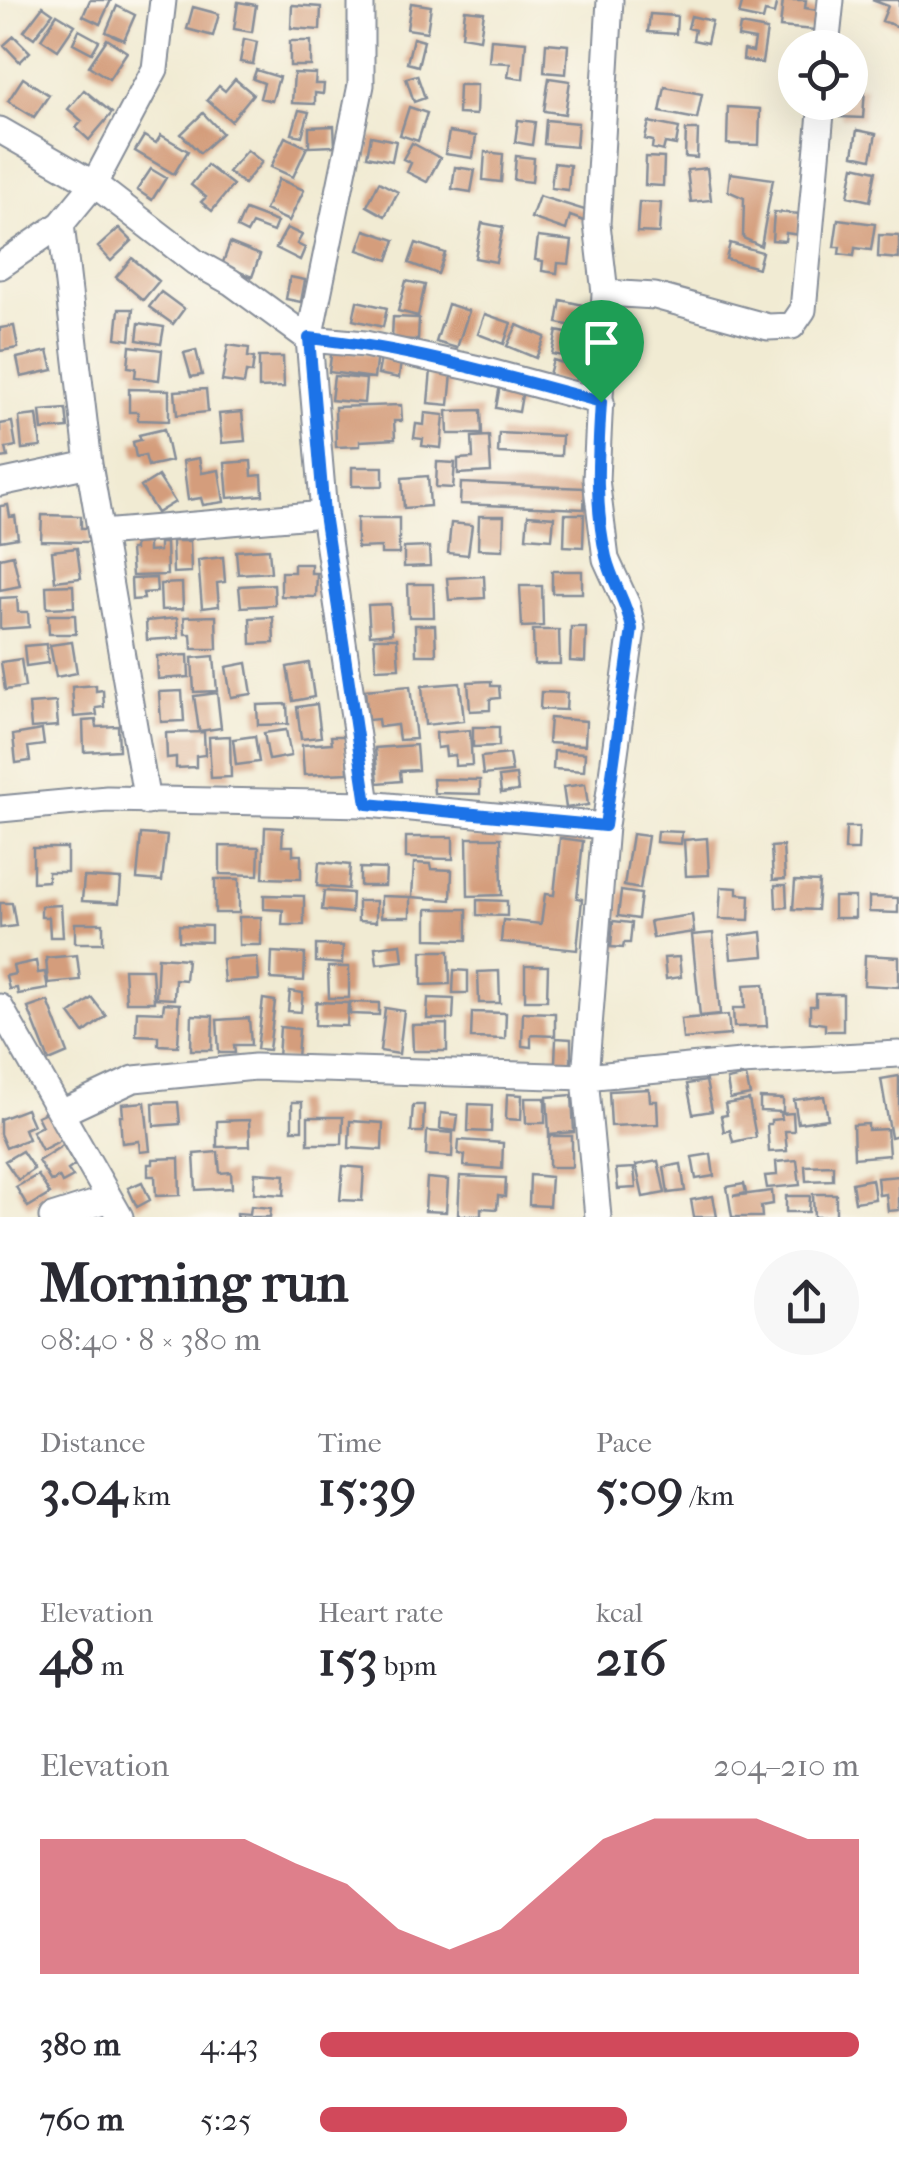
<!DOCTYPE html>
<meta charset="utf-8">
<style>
body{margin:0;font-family:"IM FELL French Canon",serif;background:#f7f7f7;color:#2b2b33;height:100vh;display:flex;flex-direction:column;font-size:38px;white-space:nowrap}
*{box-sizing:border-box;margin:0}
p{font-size:32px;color:#7c7c81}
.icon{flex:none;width:55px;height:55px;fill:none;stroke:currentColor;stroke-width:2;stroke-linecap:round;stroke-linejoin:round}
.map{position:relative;height:1217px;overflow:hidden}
.side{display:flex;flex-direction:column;background:#fff;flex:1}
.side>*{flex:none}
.controls{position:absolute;left:778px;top:30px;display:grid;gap:20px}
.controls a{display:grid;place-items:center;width:90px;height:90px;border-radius:50%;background:#fff;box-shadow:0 10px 40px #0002;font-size:50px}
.pin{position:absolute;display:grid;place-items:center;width:85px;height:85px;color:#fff;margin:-102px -42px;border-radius:50% 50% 50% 0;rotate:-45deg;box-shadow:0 0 10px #0007}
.pin .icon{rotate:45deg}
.round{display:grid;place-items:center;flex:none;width:105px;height:105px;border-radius:52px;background:#f7f7f7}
.head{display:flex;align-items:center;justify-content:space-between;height:170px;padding:0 40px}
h1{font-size:55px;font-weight:700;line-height:75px}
.figures{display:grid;grid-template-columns:repeat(3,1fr);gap:15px;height:170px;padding:10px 40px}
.figures div{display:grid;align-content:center}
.figures b{font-size:50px;font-weight:700}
.figures small{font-size:28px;font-weight:400}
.figures p{font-size:28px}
.chart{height:280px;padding:20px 40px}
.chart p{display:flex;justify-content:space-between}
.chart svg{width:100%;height:180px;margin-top:10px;fill:#d1495b;opacity:.7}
ul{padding:0 40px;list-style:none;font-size:32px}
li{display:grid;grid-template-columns:160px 120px 1fr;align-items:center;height:75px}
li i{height:25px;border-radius:12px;background:#d1495b}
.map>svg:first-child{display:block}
</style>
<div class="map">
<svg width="899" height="1217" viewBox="0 0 899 1217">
<rect width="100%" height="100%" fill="#fbf7ec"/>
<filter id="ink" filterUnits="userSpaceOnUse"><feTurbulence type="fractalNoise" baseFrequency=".01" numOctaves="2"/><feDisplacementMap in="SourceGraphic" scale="20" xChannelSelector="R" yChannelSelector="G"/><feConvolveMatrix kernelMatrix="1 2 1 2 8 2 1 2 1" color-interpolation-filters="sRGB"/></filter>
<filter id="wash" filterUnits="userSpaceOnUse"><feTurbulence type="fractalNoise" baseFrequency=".0048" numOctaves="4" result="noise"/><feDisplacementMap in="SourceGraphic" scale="40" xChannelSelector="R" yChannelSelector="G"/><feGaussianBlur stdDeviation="2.25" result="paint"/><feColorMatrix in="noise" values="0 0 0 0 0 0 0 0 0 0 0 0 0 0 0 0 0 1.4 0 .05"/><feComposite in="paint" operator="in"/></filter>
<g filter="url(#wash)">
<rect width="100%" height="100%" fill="#f1ebd3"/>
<g id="blocks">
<!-- building -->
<path fill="#d49d7c" d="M90 0H111L100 24 83 16Z
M743 0H777L774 14 765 12 763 20 739 15Z
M783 0H806L805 8 817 10 815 30 780 27Z
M872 0H899V27L882 21 888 6Z
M238 2 256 5 252 32 234 29Z
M411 3 431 6 427 32 407 29Z
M292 5 321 7 320 30 291 28Z
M43 6 53 13 34 38 24 31Z
M117 6 135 15 124 40 106 32Z
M193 7 219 14 213 36 187 29Z
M465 10 484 12 480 39 462 36Z
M57 14 75 25 58 50 41 39Z
M650 14 677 16 676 34 648 32Z
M691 16 712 21 707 43 693 40 695 30 688 28Z
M740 25 767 30 762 63 743 60 744 50 753 52 755 40 738 37Z
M79 30 99 41 92 53 73 43Z
M14 36 30 52 20 62 4 45Z
M413 38 424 41 418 66 407 63Z
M107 39 127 52 109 79 89 66Z
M244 39 257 42 253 64 240 62Z
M491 39 526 42 523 79 508 77 510 63 489 62Z
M290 41H311V66H290Z
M546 43 568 45 566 74 544 72Z
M256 70 279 77 272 101 260 98 264 83 253 79Z
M294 73 316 74 315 84H324L323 94 315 93V104L292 103Z
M417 75 425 98 414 102 406 78Z
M23 78 49 95 34 117 8 101Z
M549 78 570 81 565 114 544 111Z
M235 79 253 94 231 121 207 100 219 86 225 91Z
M459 85H477L476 115 458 114Z
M665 87 702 94 697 119 660 112Z
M850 87 865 88 863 118 840 117 841 102H850Z
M84 90 112 113 89 140 76 128 82 121 68 109Z
M409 107 427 113 418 141 400 135Z
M728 107 760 109 759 145 727 144Z
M299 110 309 112 302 136 292 134Z
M203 113 222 133 200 153 181 134Z
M518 120 535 122 532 145 515 142Z
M546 120 578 123 576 147 544 144Z
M649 122 679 128 676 145 665 143 663 151 652 148 653 141 645 139Z
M334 126 335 146 309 147V127Z
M686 130H698L697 158 685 157Z
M857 130 876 134 871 159 853 155Z
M449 132 476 136 473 158 445 154Z
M161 135 188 151 174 174 135 151 144 136 156 143Z
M371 136 396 141 392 161 367 156Z
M285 137 307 147 293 177 271 167Z
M412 143 440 158 427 182 407 172 411 163 403 159Z
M247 150 262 162 244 184 228 172Z
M485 152 503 154 501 182 483 180Z
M516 156 534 158 532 182 514 180Z
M646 157 664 158 663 186 645 185Z
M554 163 570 165 568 190 551 188Z
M207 165 233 185 212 211 201 202 206 197 191 185Z
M854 166 876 171 870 201 848 196Z
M455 167 475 170 471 192 452 189Z
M707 168 711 200 691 202 687 170Z
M151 169 166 178 152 200 137 190Z
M730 173 773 179 761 246 743 238 744 198 728 191Z
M279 179 304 190 289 221 265 210Z
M379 182 398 192 385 216 367 206Z
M539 196 588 211 584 221 570 216 566 230 531 218Z
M639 202 661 203 659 233 637 232Z
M245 210 277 222 273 232 252 224 247 233 237 228Z
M774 212 801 214 799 235 786 233 785 241 772 240Z
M838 219 875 224 871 250 855 248 854 256 839 254 840 247H834Z
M482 223 503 227 496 262 475 258Z
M119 228 132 241 111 261 98 247Z
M287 228 302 235 297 244 305 248 300 260 276 248Z
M365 230 395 240 388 260 358 250Z
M879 235 899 236V259L878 257Z
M538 237 572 241 569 264 558 263 557 273 542 271 543 261 535 260Z
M230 243 260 255 252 277 222 265Z
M416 243 445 253 438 274 409 263Z
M730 243 762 252 758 268 726 259Z
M132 258 159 281 143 300 116 277Z
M290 277 305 280 301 302 286 299Z
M406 281 425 285 418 316 398 311Z
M161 292 184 309 173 324 149 307Z
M561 300 583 305 579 327 557 323Z
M357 301 387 308 383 327 353 320Z
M448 304 469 311 457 348 436 342Z
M119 309H133L130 340 116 338Z
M485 314 511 323 504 344 478 334Z
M393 317 419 318 418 340 392 339Z
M139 323 164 327 161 344 137 340Z
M517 325 545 337 536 358 507 346Z
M14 326 18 348 0 351V328Z
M557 331 579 336 574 358 552 354Z
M228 345 249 348 248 357 254 358 252 373 246 372 244 384 222 381Z
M130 346 162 350 159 380 135 377 136 368 128 367Z
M332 348 377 354 374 378 329 372Z
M196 350 202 375 191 377 184 353Z
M48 351 53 370 21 377 17 358Z
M259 357H283L284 387 259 388Z
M381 358 401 361 399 378 378 374Z
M553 360 579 368 574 385 548 378Z
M431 370 452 373 449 405 428 403Z
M334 376 366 379 364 403 331 400Z
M500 385 523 389 519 412 496 408Z
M129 389 169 390V421L138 420V412H129Z
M206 389 208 412 177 415 175 391Z
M401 405 402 421H394L395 439 360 441V446L336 447 335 407Z
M66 409 68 428 42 430 40 411Z
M481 410 482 434H448L447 411Z
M242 412 245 441 222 443 219 414Z
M425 413 444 415 441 448 422 446 423 439 414 438 416 424 424 425Z
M37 415 41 447 22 449 19 417Z
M12 422 16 446 6 448 8 457 0 458V424Z
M164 429 171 461 148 466 145 455 136 457 133 442 141 440 139 435Z
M499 433 562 436 561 456 498 453Z
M489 436 491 472 458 474V459L473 458 472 437Z
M199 458 202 473 219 470 224 502 203 505 201 498 188 500 183 461Z
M251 461 252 476 262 475 263 495 228 498 225 463Z
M437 462 455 463 453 488 436 487Z
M352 467H383V486H352Z
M158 476 175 502 157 513 141 487Z
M428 476 430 506 404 508 402 478Z
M461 483 585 488 584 509 460 504Z
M8 505 10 517 15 516 18 538 0 541V506Z
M565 514H584L583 547 564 546Z
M42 515 81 516V528H90V542L41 541Z
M528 515 554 517 552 539 526 537Z
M479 516H504L503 550 478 549Z
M357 518H399V554H381V547L357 548Z
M451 523 472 525 468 555 448 553Z
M172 541H190L191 572 173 573Z
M148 543V552L159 551V543H166L167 575 132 576 130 550H134V544Z
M429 547 430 566 404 567V548Z
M77 548 81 578 55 581 52 551Z
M269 549 271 572 238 574 236 551Z
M13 555 20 586 0 590V558Z
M223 557 225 582 217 583 219 606 202 608 198 560Z
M294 564H311V573H317L316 597 281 596V572H294Z
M552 571H582V593H552Z
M484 576 485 598 449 600 447 578Z
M156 578 157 592 143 593 144 599 132 600 131 579Z
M182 583 183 609 161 610 160 584Z
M274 584 275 605 241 607 239 586Z
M408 584H433L434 617H409Z
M73 585 74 607 47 608 46 586Z
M520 586H542L543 626 522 627Z
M17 597 18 612H28L29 627 0 629V598Z
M390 604 392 633 370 635 368 605Z
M48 615H75L76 634H49Z
M216 616 217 649H192L191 634H185L184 617Z
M273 617 274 643 251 644 250 618Z
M177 618 179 638 147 640 146 621Z
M415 625H435L436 655H416Z
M571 627H586L585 662 570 661Z
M533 630H559L560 664H534Z
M374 638H397L399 668 376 669Z
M72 642 77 673 56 677 50 645Z
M46 644 48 663 26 666 24 646Z
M188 655 189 677 158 679 157 656Z
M214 656 217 691 194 692 192 658Z
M21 659 25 687 5 690 1 662Z
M247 663 252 694 231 697 226 667Z
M309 663 314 697 293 701 287 667Z
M491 681V686H499L500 698 490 699V710L470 711 468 682Z
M460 683 464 721 425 725 422 686Z
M96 685V691L103 690 104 707 96 708 97 715 74 717 72 687Z
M410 686 416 739 399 740 397 725 379 727 378 719 368 720 365 690Z
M182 691 184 721 161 722 159 692Z
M541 692 567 693 566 710 540 709Z
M217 693 221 728 199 731 194 696Z
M56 702 58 726 31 728 29 704Z
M287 704 288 724 258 725 257 705Z
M317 704 321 737 301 739 297 707Z
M550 718 586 721 585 745 548 743Z
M96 720 97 727 118 726 119 750 84 752 83 721Z
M473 727H499V746L473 747Z
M42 730 44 745 28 747 30 761 16 763 13 735Z
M286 730 291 756 269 760 264 733Z
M470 730 472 765 455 766V755L446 756 445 747 437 748 436 733Z
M204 732 205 755 196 756V767L176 768V757L167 758 166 733Z
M230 736 231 777 211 778 209 737Z
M255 736 259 762 236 765 233 739Z
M331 736H346L348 773 304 775 302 745 332 743Z
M416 745 418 770 400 771 401 781 378 783 375 748Z
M554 751 585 753 584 771 553 769Z
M509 754 512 772 483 775 481 757Z
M516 775 518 791 501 793 499 777Z
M433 779 480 780V794L434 793Z
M585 784 588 805 566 808 563 787Z
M265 827 283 828 282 846H293V855H301V879L263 878Z
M846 827H859L858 850H845Z
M657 831 682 832 681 844 656 842Z
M141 834 167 836 162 881 137 879Z
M632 834 648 836 640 889 624 886Z
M406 837H453V859L406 858Z
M467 838H501L502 895 468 896Z
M560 838 583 841 577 898 582 899 577 950 501 942 503 920 541 924 545 894 554 895Z
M707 838 709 875 686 876 684 840Z
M220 846 259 847 258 875 220 874Z
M783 846 785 879 773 880 771 847Z
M33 848H67V872H48V881L33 882Z
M319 862 350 865 348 889 317 886Z
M414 863 430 864 431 869 452 870 451 900 412 897Z
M360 868 386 869 385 886H360Z
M84 877 121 879 119 903 82 901Z
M215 879H239V913H215Z
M795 881 819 882 817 910 793 909Z
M775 885H786L787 907 776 908Z
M721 887 737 888V894L750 895 749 920 719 919Z
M324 891 352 893 351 913 322 910Z
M621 891 641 894 638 919 618 916Z
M264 895 304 896V925H282L283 910 264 909Z
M381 896 410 897V917H381Z
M834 897H855V918H834Z
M869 897 898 898V913L869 912Z
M477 900 507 901V916L477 915Z
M358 901H376V922L358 921Z
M0 903H12L16 926 0 928Z
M61 905 63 937H50L49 917H41V906Z
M427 909H467V940L427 939Z
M692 915 694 932 653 938 650 921Z
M239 917H261V945H239Z
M613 921 632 923 630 943H624L623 948 611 947Z
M75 923H103V943H75Z
M179 925 211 926V942L179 941Z
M762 932 764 956 731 959 729 936Z
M713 933 720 1014 700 1016 692 935Z
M401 944 403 961 377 964 375 947Z
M316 945 343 946 342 964 316 962Z
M422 951H449L450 984 422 985Z
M272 952 305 954 304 981 271 979Z
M77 955 80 980 48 983 46 958Z
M865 955 899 957V987L864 985Z
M158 957 187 959 185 980 175 979 174 999 156 998Z
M257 957 259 980 224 982 222 959Z
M679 957 681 977 666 979 664 958Z
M36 961 38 973 45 972 48 989 18 994 17 988 9 989 6 976 15 974 13 966Z
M525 966H548L547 1000H525Z
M328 967H349V998H329Z
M124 969H152L154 1002H126Z
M454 970 468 971V993H453Z
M499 971 500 1003H479L478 972Z
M764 984 767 1026 734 1027 733 1008H745L744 985Z
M290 991 303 993 301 1012 288 1011Z
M816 994H843V1031H825V1024L810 1022V1006H816Z
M92 998 106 1016 84 1033 70 1014Z
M428 998 454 999 453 1019H427Z
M263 999 275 1001 269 1050 257 1049Z
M48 1001 68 1053 49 1061 28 1008Z
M316 1002 348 1003 347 1026 315 1025Z
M350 1002 379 1003V1015L350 1014Z
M164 1003 180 1004 178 1046 158 1045V1036L136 1035 137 1011 163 1012Z
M385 1008 404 1011 399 1054 380 1051Z
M472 1012 506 1013 505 1039 471 1038Z
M523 1012 555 1013V1036L531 1035V1047L522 1046Z
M192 1015 213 1016 212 1050H191Z
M728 1015 730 1035 683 1039 681 1019Z
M249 1018 251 1045H234L235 1053H219L217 1020Z
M447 1024V1051H413L412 1025Z
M280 1027 299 1029 297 1059 278 1058Z
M556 1038 571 1039V1065L555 1064Z
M746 1076 750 1095 730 1099 727 1080Z
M899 1076V1135L891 1137 881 1079Z
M706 1081 712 1111 693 1114 687 1084Z
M649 1089 650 1101H657L658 1124 611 1126 609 1091Z
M507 1094 522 1095 521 1120 506 1119Z
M572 1095 574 1132 549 1134 547 1097Z
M824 1096 828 1119 798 1123 794 1100Z
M525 1098H545V1123H526Z
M760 1098 783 1099V1112L760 1111Z
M749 1100 756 1137 733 1142 730 1130 724 1132 721 1116 727 1115 725 1104Z
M145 1102 150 1151 140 1152 139 1141 122 1143 120 1116H123L122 1104Z
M178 1102 180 1124 154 1126 153 1103Z
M292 1102H302V1130H292Z
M469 1104 492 1105 491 1132 468 1131Z
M413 1105H424L423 1132H411Z
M26 1109 33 1125 24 1129 28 1139 6 1148 0 1134V1119Z
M48 1111 63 1139 42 1150 32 1131 42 1126 37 1116Z
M441 1113 458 1115 456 1131 440 1129Z
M793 1113 794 1131H785L787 1151 769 1152 767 1124H771V1120L782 1119 781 1114Z
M308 1117H343L342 1144H308Z
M249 1120 250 1146 217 1147V1121Z
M350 1121 383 1123 382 1150 349 1148Z
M868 1124V1130L887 1129 889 1155 854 1158 853 1125Z
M427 1131 453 1133 452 1157 426 1155Z
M549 1136H572V1167H549Z
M459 1140 503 1143 502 1169 464 1166 465 1155 458 1154Z
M63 1145 75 1165 68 1170 73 1177 62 1183 59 1177 51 1182 38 1161Z
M22 1151 34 1169 18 1180 5 1161Z
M218 1152 220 1173 231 1172 232 1188 196 1190 194 1154Z
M711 1154 714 1176 696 1179 692 1157Z
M179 1158 180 1195 156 1196 155 1176H148V1164H153V1159Z
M797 1160 800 1185 767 1188 765 1176 777 1175 776 1162Z
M658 1161 665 1193 643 1197 636 1165Z
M681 1164 685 1191 668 1193 664 1167Z
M833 1165V1180L806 1181 805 1166Z
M343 1166 364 1168 362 1201 340 1200Z
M634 1168 636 1188 618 1189 616 1169Z
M255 1173 285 1175 284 1195 254 1193Z
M38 1175 50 1194 28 1207 16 1187Z
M530 1175 551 1177 549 1206 529 1205Z
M460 1176 506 1178 505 1197 498 1196 497 1209 481 1208V1216L458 1215Z
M899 1176V1210L888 1211 886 1194 879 1195 877 1178Z
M427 1178 448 1180 446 1212 425 1211Z
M872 1179 875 1199 855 1202 852 1183Z
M142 1182 150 1200 137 1207 128 1188Z
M744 1184 746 1193 733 1196 772 1191 773 1204 761 1206 762 1217H732L727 1187Z
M813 1194H836V1217H814Z
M713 1196 717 1217H694L691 1200Z
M786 1196H810L809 1212H786Z
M251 1206 271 1208 270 1217H237V1213L250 1214Z"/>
</g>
</g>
<g filter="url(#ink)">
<use href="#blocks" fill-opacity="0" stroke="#868d98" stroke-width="2.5"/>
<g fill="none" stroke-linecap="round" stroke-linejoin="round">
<defs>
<path id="minor" d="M361 0V85L309 339 324 514 367 804
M826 48 831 0
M0 130 94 184 195 262 231 282 309 339 365 344 479 369 601 402
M61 224 89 464 147 802
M0 266 61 224 94 184 155 69 163 0
M605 293 655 296 768 327 792 326 803 310 822 102
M0 483 89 464
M102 533 324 514
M0 809 107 799 367 804 605 826
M0 1007 120 1217
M61 1113 134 1079 255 1067 585 1077 741 1062 899 1054
M52 1217 109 1199
M598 1217 585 1077 605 826 632 629 627 605 606 559 596 479 605 293 597 224 610 0"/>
</defs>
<!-- minor casing -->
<use href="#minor" stroke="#868d98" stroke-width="29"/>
<!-- minor -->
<use href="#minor" stroke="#fff" stroke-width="25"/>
</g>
</g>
<g fill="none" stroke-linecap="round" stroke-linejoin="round" filter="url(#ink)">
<defs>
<path id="route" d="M309 338C409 348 505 376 601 402 598 453 594 505 606 557 612 582 627 603 632 629L605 826 367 804 324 514Z"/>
</defs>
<!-- route casing -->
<use href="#route" stroke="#fff" stroke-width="20"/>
<!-- route -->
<use href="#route" stroke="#1a73e8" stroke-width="12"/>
</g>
</svg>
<div class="controls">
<a><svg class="icon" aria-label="locate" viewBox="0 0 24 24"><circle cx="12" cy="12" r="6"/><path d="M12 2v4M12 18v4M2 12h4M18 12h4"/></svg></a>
</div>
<div class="pin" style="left:601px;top:402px;background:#1e9e55"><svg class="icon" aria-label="arrive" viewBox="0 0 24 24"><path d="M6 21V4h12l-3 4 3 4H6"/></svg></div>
</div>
<section class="side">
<div class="head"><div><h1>Morning run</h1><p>08:40 · 8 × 380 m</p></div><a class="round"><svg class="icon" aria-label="share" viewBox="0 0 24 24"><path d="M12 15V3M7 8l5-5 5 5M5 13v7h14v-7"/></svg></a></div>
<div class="figures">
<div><p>Distance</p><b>3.04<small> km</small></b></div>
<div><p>Time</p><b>15:39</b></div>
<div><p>Pace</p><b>5:09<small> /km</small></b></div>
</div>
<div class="figures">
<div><p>Elevation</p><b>48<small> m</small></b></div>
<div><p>Heart rate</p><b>153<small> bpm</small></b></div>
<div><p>kcal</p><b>216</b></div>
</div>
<div class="chart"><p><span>Elevation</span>204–210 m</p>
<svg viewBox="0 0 160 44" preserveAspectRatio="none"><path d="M0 44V11L10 11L20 11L30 11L40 11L50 17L60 22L70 33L80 38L90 33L100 22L110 11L120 6L130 6L140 6L150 11L160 11V44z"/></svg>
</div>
<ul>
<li><b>380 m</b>4:43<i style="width:100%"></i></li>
<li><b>760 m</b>5:25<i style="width:57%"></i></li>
</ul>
</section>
